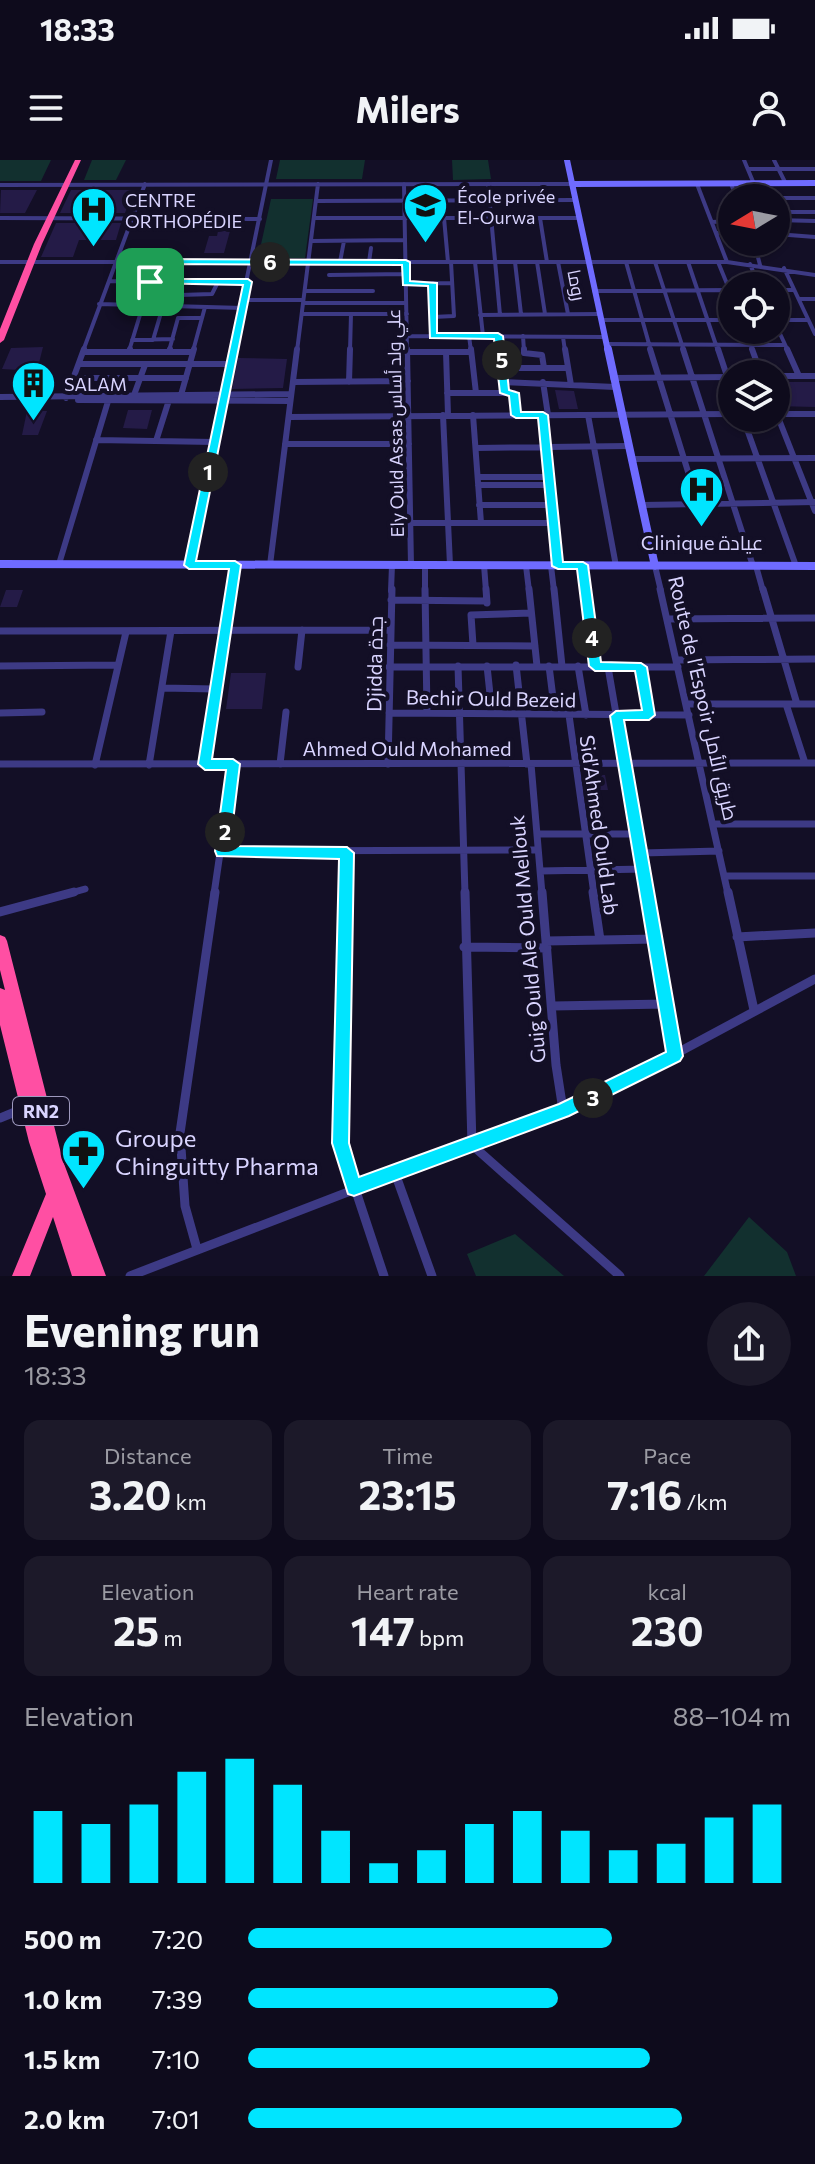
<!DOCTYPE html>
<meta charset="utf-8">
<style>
body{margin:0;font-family:Commissioner,Cairo,sans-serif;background:#1c1929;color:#f1f3f6;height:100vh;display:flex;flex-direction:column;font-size:30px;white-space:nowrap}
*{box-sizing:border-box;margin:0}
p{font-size:26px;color:#9b9ba3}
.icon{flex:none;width:44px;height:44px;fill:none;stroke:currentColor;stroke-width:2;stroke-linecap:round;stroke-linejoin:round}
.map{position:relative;height:1116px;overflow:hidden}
.side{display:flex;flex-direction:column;background:#0e0b1c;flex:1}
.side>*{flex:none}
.needle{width:52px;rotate:260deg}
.tools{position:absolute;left:718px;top:24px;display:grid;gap:16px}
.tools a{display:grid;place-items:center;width:72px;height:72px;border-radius:50%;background:#0e0b1c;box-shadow:0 2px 6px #0004,0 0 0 2px #2e2b3b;font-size:40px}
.pin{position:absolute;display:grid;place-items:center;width:68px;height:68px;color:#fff;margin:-34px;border-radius:16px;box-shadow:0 4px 12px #0006}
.km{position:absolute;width:40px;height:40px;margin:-20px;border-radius:50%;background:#222;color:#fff;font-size:22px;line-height:40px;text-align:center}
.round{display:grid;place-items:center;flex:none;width:84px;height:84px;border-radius:42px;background:#1c1929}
.head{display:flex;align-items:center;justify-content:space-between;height:136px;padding:0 24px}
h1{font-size:44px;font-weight:700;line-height:60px}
.figures{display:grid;grid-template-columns:repeat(3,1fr);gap:12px;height:136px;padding:8px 24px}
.figures div{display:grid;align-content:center;border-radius:16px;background:#1c1929;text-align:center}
.figures b{font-size:40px;font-weight:700}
.figures small{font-size:22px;font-weight:400}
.figures p{font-size:22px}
.chart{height:224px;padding:16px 24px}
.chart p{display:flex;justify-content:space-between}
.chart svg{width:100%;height:144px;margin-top:8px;stroke:#00e5ff;stroke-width:6}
ul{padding:0 24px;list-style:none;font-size:26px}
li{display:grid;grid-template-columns:128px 96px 1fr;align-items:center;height:60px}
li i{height:20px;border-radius:10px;background:#00e5ff}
.status{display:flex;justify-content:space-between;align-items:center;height:56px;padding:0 40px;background:#0e0b1c;direction:ltr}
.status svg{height:22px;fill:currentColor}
header{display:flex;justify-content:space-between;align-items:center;height:104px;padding:0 24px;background:#0e0b1c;font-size:36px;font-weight:700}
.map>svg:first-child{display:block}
</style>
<div class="status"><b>18:33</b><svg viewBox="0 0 49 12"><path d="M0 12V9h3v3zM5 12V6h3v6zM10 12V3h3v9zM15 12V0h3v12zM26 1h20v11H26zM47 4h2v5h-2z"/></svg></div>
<header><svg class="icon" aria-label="menu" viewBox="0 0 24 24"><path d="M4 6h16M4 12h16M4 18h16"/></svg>Milers<svg class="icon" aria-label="person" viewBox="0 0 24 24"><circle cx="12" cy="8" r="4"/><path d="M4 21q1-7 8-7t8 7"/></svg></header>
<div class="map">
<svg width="815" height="1116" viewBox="0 0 815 1116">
<rect width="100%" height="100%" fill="#130f26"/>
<!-- green -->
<path fill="#12302f" d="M0 0H51L41 21H0Z
M92 0H177H126L116 20H84Z
M280 0H365L362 19H276Z
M452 0H488L491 19 453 20Z
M271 39H313L305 98H258Z
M749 1057 787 1092 796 1116H704Z
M515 1074 564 1116H476L467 1094Z"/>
<!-- building -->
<path fill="#241b47" d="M1 30H37L25 53H0Z
M71 30H133L125 53H60Z
M56 63H121L116 80H79L73 97H41Z
M218 71H230L224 93H204L209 76H217Z
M43 187 37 211 2 209 11 188Z
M238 198 287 199 283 228 232 229Z
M776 222H815V247L776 246Z
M555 230 574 231 578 249H559Z
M128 250H152L147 269 123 268Z
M27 251H47L38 275H22Z
M6 430H23L17 447H0Z
M231 513H266L262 549H226Z
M584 615H605L608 630H586Z"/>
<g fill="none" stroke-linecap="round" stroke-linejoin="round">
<!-- street-far3 -->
<path stroke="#3d3a85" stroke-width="4" d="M744 0 754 24
M774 0 786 24
M748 9H815
M404 24 407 191
M488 24 500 155
M697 24 727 102
M731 24 737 38
M763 24 770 38
M0 25 572 24
M776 38H815
M316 41 575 40
M776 52H815
M0 58 260 59
M314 58H579
M444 58 448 102
M540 58 547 102
M776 60 815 61
M712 62 732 61
M716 73H732
M776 74 815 77
M311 81 405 80
M754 82 760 105
M0 102H727L815 115
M340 102 344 81
M369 102 371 88
M475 102 483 176
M515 102 521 154
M537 102 545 154
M558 102 568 154
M626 102 651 191
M655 102 684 191
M688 102 718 191
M718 102 732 136
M750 104 759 126
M784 108 815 174
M329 115 406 114
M110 121 248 122
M433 123V176
M406 124 452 123
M776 130H794
M305 131H373
M594 131 732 130
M799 139H815
M244 140H303
M303 143H406
M99 144 243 148
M174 147 180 135 212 134 218 122
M302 154H407
M480 155 599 154
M433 157 454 156 451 102
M601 160H732
M776 160H808
M776 165 788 191
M745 170 753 191
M407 176 604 177
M469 176 471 191
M498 176 500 191
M523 176 524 191
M563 177 565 191
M132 180 173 179
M153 180 163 146
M606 184 784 185
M83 191 145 24
M129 191 150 122
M169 191 178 158H202
M193 191 205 147
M232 191 271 0
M297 191 318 24
M350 191 351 154"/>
<!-- street-far2 -->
<path stroke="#3d3a85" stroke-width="6" d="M407 189 411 405
M471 189 476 233
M500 189 504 227
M524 189V193L542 195 544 208
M565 189 571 225
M650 189 698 344
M683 189 753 406
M718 189 732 231
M752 189 761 214
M787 189 799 216
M84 192H193
M129 192 130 189
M169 192 170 189
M407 192H471
M446 192 448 255
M79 204H231
M503 208H568
M776 216H815
M74 218H186
M613 218 732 217
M293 222 408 221
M349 222 350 189
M504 222 615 227
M543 222 548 255
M447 233H514L516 255
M134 235 145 205
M181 235 194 189
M0 237 291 234
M66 238 84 189
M78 240 290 241
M776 252 815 351
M776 254H815
M443 255 450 405
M473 255 481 363
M543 255 558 406
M588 255 616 406
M289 257 732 254
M743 258 796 406
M96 280 214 282
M156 281 169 240
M285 284H409
M476 288 628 286
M631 299 815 298
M478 317H549
M478 325H550
M479 345H552
M642 345 815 342
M410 363H554
M59 404 109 238
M189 405 233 189
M270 405 297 189
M425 405V431
M484 405 486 431
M583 405 586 431
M526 406 529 431
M551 406 554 431
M655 406 661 431
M756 406 763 431
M231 431 235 405
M391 431 392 405"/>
<!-- street-far1 -->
<path stroke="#3d3a85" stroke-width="7" d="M425 429 427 553
M486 429 487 443
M529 429 537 506
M554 429 562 506
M586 429 595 506
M660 429 728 734
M763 429 797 544
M391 440 486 441
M668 459 815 458
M0 471 391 470
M390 485 535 486
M473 485 471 455 531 453
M677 500 815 499
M516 505 527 604
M0 506 118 505
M458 506 465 734
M487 506 492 553
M549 506 555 554
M578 506 586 555
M298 507 302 470
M389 507H678
M608 507 647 734
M641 507 649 555
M162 528 216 529
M686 544H815
M786 544 805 603
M0 553 42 552
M389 553 689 555
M569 555 594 734
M0 604 815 603
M205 604 231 429
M280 604 286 552
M388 604 392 429
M531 604 542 734
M95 605 126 472
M149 605 171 471
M714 664H815
M537 674H638
M222 691 538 690
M642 693 719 691
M540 711 645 709
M724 716H815
M67 734 85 729
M214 734 233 604
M346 734 347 693"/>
<!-- street -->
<path stroke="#3d3a85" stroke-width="9" d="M346 732 340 983 384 1116
M465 732 472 985 620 1116
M542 732 556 905 563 950
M593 732 600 780
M647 732 675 896
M728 732 754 850
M0 752 74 732
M737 777 815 773
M546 781 656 779
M464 787 547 788
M553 846 666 844
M0 958 27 947
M395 1013 432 1116
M197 1089 185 1046 180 973 215 732
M130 1116 597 936 815 819"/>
<!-- secondary-far1 -->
<path stroke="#6f6bff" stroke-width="6" d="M567 0 608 191
M572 24 815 23"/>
<!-- secondary -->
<path stroke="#6f6bff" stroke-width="8" d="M608 189 655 406
M0 404 815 406"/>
<!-- highway -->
<path fill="#ff4fa3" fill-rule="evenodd" d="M75 0H81L42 84 4 180 0 183V169L34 84Z
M0 775 5 777 7 781 63 1001 106 1116H72L53 1057 30 1116H12L46 1034 29 982 0 865V828L5 830 0 810Z"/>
</g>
<!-- route -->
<path fill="#00e5ff" stroke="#fff" stroke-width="2" fill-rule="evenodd" d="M155 99 406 100 410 102V121L437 123V173H498L503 176 509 230 519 233 521 252H543L548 255 563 402H583L588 405 601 502 641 503 647 507 655 555 649 560H624L683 896 680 901 569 956 354 1036 348 1034 332 983 339 699 217 696 215 691 226 610H205L198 604 229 409H189L184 405 243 125 144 123 151 102ZM158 104 402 105 403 125 428 126 430 178 494 179 500 233 509 236 511 255 516 258H538L552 406 558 409H577L589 506 595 511H635L642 550 616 551 610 556 666 892 559 944 359 1017 349 983 354 693 347 687 230 686 240 604 233 599H212L241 405 235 401H196L252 122 248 119H152Z"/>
<!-- icons -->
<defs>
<symbol id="school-pin" viewBox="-11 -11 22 30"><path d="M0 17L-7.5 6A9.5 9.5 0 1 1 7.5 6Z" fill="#00e5ff" stroke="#130f26"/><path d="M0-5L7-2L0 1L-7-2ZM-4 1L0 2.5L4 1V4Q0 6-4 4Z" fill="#111"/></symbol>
<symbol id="hospital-pin" viewBox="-11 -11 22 30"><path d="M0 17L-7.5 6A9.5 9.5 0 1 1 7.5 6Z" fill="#00e5ff" stroke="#130f26"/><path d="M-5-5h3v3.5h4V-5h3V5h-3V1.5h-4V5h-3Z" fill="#111"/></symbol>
<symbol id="building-pin" viewBox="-11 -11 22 30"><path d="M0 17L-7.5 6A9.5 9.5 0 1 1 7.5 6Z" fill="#00e5ff" stroke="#130f26"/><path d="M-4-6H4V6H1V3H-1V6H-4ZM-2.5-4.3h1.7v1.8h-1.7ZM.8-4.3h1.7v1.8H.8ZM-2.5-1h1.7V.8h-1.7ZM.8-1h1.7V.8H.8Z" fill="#111"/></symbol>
<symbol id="pharmacy-pin" viewBox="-11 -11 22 30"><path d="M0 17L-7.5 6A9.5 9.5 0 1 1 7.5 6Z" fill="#00e5ff" stroke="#130f26"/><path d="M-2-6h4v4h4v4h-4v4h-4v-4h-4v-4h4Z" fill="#111"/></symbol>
</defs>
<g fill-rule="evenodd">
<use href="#school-pin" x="400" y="20" width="51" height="69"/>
<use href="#hospital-pin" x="68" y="24" width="51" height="69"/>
<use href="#building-pin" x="8" y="198" width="51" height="69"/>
<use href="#hospital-pin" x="676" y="304" width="51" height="69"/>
<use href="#pharmacy-pin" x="58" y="966" width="51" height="69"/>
</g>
<g text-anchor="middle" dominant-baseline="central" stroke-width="8" stroke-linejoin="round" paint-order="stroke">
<!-- far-poi labels -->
<g font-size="18" fill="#d9d4ff" stroke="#130f26" text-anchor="start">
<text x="457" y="36">École privée<tspan x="457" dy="21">El-Ourwa</tspan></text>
<text x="125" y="40">CENTRE<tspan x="125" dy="21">ORTHOPÉDIE</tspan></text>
<text x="64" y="224">SALAM</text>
</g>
<!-- far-street labels -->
<g font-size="18" fill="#d9d4ff" stroke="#130f26">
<text transform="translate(577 125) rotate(79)">روما</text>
<text transform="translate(395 263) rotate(-91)">Ely Ould Assas علي ولد أساس</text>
</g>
<!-- shield labels -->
<rect fill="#130f26" stroke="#9e99be" stroke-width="2" x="13" y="937" width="56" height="28" rx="6"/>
<g font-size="18" font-weight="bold" fill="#d9d4ff">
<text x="41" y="951">RN2</text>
</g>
<!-- poi labels -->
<g font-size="20" fill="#d9d4ff" stroke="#130f26">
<text x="702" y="382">Clinique عيادة</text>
</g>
<!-- street labels -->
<g font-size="20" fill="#d9d4ff" stroke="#130f26">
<text transform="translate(374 504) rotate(-89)">Djidda جدة</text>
<text transform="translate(491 538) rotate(1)">Bechir Ould Bezeid</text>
<text transform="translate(704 538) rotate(77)">Route de l’Espoir طريق الأمل</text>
<text x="407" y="588">Ahmed Ould Mohamed</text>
<text transform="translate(600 665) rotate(82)">Sid'Ahmed Ould Lab</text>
<text transform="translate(527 779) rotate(-95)">Guig Ould Ale Ould Mellouk</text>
</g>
<!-- near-poi labels -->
<g font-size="24" fill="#d9d4ff" stroke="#130f26" text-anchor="start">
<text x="115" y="977">Groupe<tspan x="115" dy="28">Chinguitty Pharma</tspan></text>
</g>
</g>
</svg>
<div class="tools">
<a><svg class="needle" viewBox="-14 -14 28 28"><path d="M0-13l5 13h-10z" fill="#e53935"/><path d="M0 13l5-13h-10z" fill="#9b9ba3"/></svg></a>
<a><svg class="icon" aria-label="locate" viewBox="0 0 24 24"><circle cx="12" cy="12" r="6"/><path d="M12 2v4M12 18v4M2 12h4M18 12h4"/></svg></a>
<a><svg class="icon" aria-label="layers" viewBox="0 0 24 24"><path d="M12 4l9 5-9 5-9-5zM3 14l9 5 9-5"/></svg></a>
</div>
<div class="pin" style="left:150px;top:122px;background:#1e9e55"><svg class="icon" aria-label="arrive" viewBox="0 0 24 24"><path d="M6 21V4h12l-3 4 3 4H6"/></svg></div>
<b class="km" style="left:208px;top:312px">1</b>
<b class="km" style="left:225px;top:672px">2</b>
<b class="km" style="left:593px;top:938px">3</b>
<b class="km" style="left:592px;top:478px">4</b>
<b class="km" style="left:502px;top:200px">5</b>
<b class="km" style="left:270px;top:102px">6</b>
</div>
<section class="side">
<div class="head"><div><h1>Evening run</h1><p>18:33</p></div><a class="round"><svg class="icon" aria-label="share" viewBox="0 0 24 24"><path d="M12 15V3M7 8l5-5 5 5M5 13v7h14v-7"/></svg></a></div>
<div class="figures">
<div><p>Distance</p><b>3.20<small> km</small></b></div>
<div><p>Time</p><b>23:15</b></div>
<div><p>Pace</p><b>7:16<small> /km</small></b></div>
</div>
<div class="figures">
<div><p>Elevation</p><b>25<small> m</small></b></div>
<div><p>Heart rate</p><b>147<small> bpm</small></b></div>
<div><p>kcal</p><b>230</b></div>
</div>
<div class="chart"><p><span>Elevation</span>88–104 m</p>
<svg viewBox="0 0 160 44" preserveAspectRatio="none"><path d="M5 44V22M15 44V26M25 44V20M35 44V10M45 44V6M55 44V14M65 44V28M75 44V38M85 44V34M95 44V26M105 44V22M115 44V28M125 44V34M135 44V32M145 44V24M155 44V20"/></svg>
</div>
<ul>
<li><b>500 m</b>7:20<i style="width:67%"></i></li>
<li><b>1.0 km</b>7:39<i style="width:57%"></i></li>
<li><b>1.5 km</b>7:10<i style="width:74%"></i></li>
<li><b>2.0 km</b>7:01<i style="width:80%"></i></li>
</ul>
</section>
